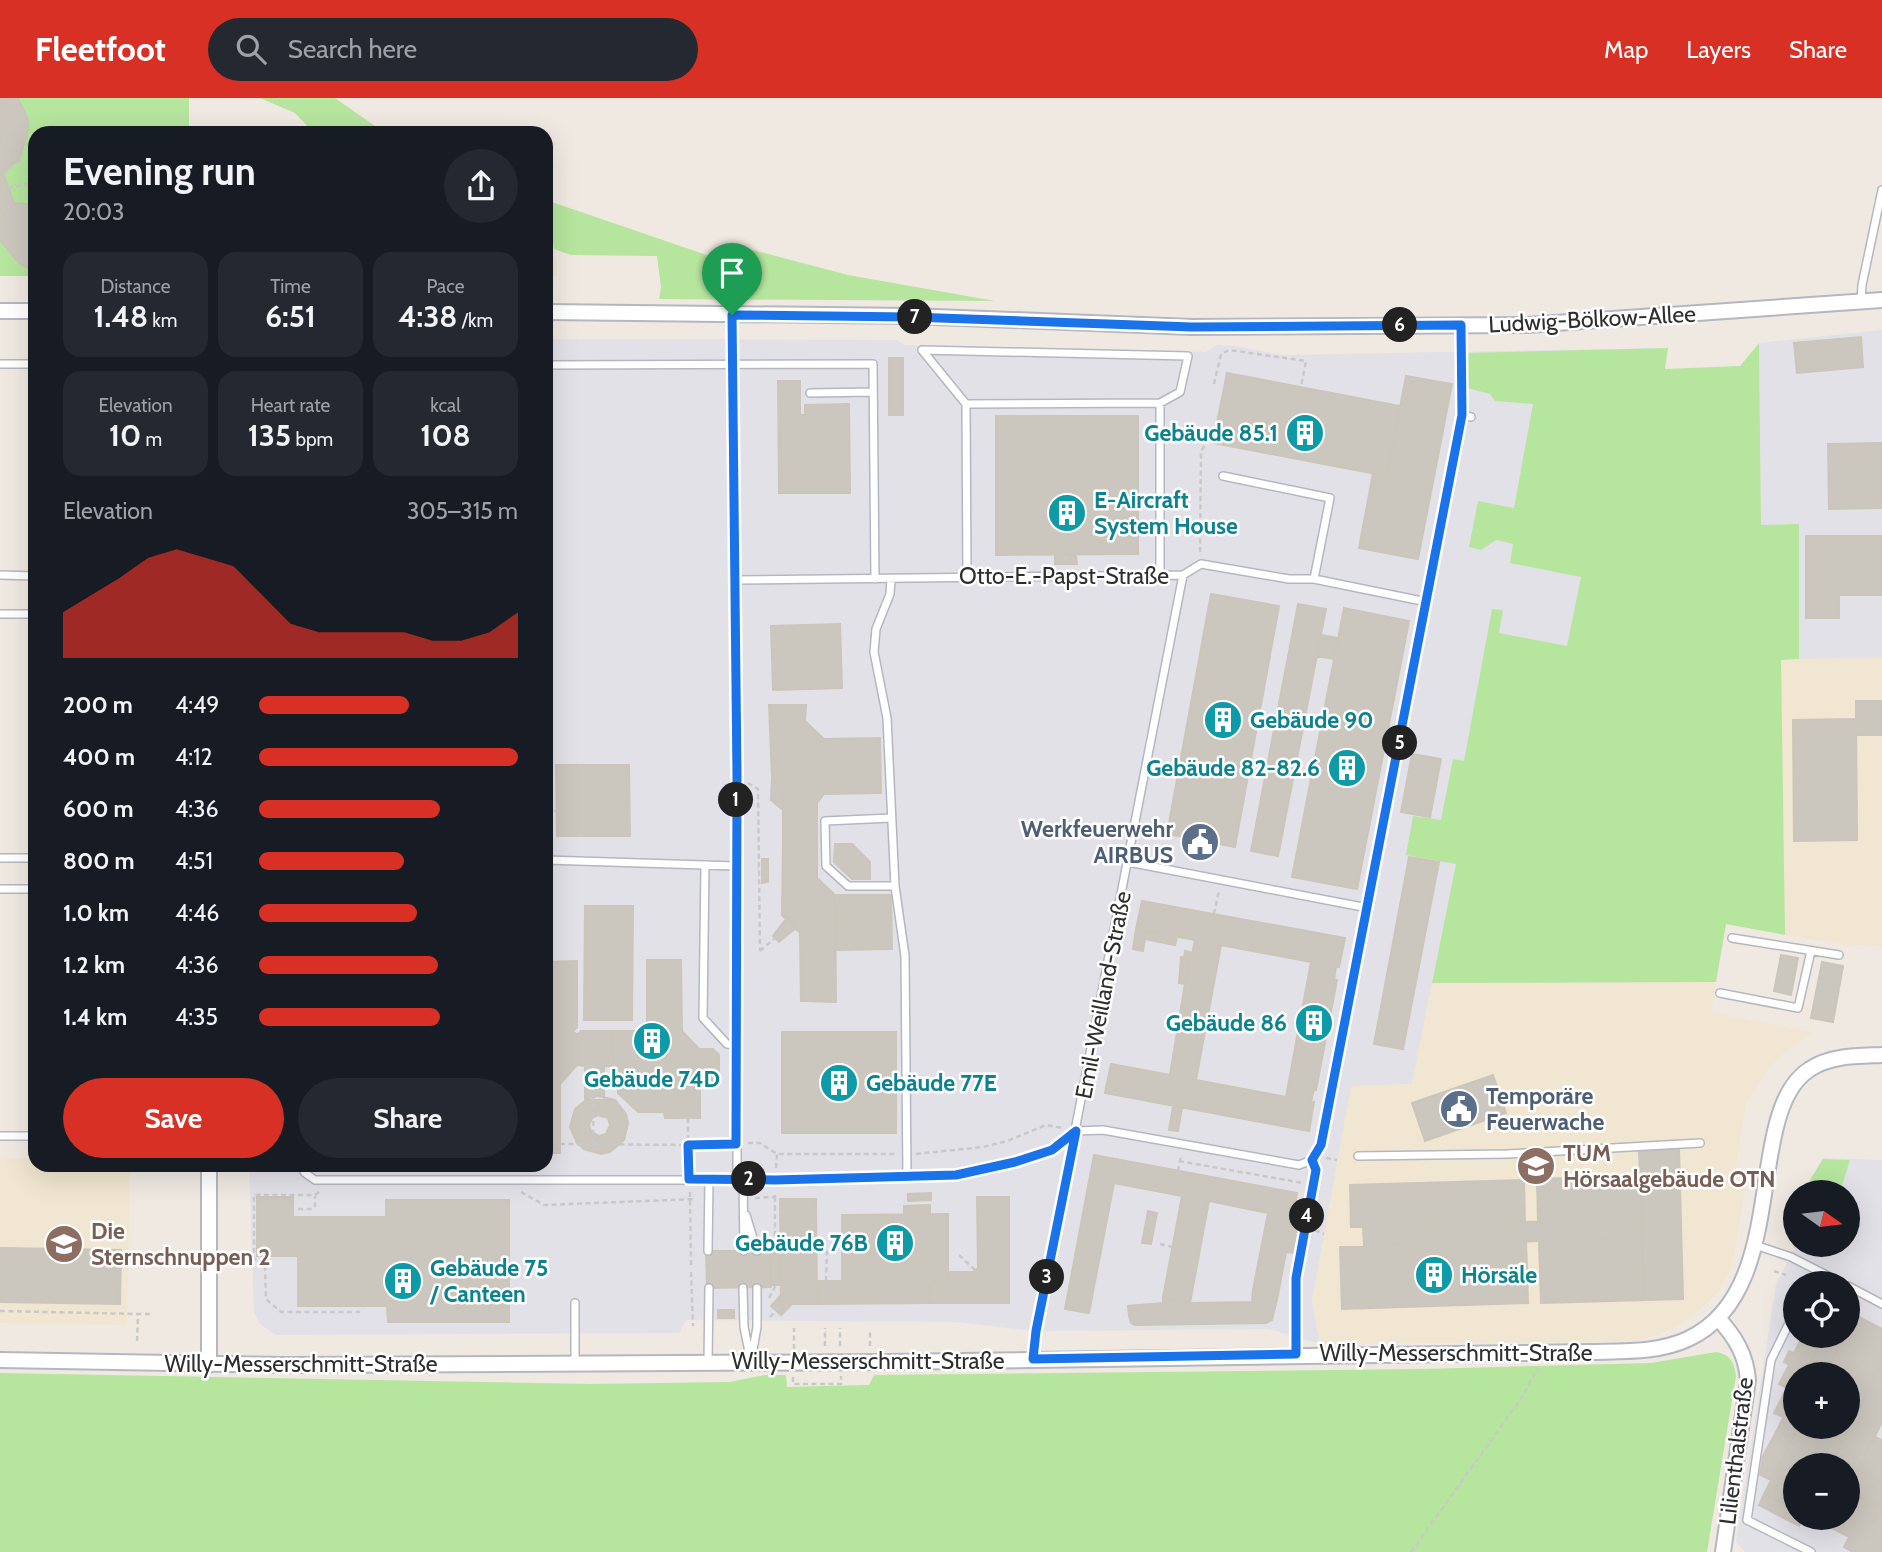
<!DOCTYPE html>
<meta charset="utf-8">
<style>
body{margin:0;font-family:Cabin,sans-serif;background:#242831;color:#f1f3f6;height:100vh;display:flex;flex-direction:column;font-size:26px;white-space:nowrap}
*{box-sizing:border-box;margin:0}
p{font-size:23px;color:#9ea1a6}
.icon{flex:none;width:38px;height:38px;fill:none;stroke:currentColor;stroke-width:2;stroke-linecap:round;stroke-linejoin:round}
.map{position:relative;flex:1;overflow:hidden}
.side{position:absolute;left:28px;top:28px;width:525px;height:1046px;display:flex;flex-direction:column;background:#171b24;border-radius:21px;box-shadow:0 7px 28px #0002}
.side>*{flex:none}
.needle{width:46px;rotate:104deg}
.tools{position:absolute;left:1783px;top:1082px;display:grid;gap:14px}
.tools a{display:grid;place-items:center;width:77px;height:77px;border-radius:50%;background:#171b24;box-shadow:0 7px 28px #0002;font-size:35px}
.pin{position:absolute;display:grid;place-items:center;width:60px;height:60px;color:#fff;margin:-72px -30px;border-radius:50% 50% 50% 0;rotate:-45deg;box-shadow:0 0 7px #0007}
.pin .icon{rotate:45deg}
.km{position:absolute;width:35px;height:35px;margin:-18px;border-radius:50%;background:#222;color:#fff;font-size:19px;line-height:35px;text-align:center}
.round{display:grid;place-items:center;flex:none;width:74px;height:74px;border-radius:37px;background:#242831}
.headline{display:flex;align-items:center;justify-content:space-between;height:119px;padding:0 35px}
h1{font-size:38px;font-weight:700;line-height:52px}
.metrics{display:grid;grid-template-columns:repeat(3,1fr);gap:10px;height:119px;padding:7px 35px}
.metrics div{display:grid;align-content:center;border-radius:18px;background:#242831;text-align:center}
.metrics b{font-size:30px;font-weight:700}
.metrics small{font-size:19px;font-weight:400}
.metrics p{font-size:19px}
.chart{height:196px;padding:14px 35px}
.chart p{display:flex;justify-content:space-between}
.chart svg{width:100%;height:126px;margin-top:7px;fill:#d93025;opacity:.7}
.primary-button{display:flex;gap:14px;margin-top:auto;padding:14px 35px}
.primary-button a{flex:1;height:80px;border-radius:42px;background:#d93025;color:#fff;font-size:28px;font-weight:700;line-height:80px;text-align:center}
.primary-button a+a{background:#242831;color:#f1f3f6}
ul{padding:0 35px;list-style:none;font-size:23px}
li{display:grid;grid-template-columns:112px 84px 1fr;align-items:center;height:52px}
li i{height:18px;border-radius:9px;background:#d93025}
header{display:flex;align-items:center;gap:42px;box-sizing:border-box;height:98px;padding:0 35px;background:#d93025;color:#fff}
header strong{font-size:33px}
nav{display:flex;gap:38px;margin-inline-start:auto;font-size:24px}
.search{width:490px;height:63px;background:#242831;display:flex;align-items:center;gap:18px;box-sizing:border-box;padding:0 24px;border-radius:38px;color:#9ea1a6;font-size:26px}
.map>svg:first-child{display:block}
</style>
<header>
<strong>Fleetfoot</strong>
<div class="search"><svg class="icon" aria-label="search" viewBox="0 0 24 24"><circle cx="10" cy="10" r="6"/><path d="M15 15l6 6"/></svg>Search here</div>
<nav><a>Map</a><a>Layers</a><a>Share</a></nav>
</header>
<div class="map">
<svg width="1882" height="1454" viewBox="0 0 1882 1454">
<rect width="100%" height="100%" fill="#efe9e1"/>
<!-- industrial -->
<path fill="#e3e1e8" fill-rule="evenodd" d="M1882 232V560L1799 561V426L1761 427 1759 245Z
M546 241 897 242 905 247 1206 254 1217 247 1235 248 1282 257 1668 250 1568 786 1456 767 1412 986 1352 988 1312 1203 1320 1246 1269 1231 1036 1233 955 1224 686 1222 679 1235 275 1237 259 1225 254 1214 249 1068H546Z
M1823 1060 1882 1062V1454H1745L1736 1444 1776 1186 1794 1151 1790 1123 1795 1109 1796 1146H1848V1094H1802ZM1796 1185H1848V1237H1796ZM1796 1276H1848V1328H1796ZM1796 1367H1848V1419H1796Z"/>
<!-- education -->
<path fill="#f0e6d1" d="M546 113 553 115 550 127 557 166V178L548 179 547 198Z
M1882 560V855L1879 848 1841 846 1785 837 1781 561Z
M1716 884 1711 915 1812 934 1786 953 1770 969 1759 983 1746 1007 1733 1086 1745 1090 1732 1169 1718 1194 1695 1216 1672 1231 1651 1239 1632 1243 1321 1246 1312 1203 1351 988 1412 986 1432 885Z
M0 1060H35V1068H130L127 1227 0 1225Z"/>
<!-- green -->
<path fill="#b6e59e" d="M0 0H189V35H35V178H0Z
M260 0H335L385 35H314L295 15Z
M546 102 727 164 734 147 848 177 995 203 659 201 661 189 657 158 571 157 554 151 550 127 552 116 546 113Z
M1759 245 1761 427 1799 426V561L1781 562 1785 837 1726 826 1716 884 1432 885 1456 766 1406 757 1413 718 1441 722 1453 661 1464 663 1492 511 1503 512 1499 535 1567 548 1581 479 1510 465 1513 446 1496 442 1481 452 1469 449 1478 403 1514 410 1533 306 1495 303 1490 296 1464 289V255L1668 250 1665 271 1740 268Z
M1823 1061 1850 1062 1840 1094H1803Z
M1716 1254C1731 1257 1734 1264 1736 1278L1707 1454H0V1275L590 1286 729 1284 765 1277H786L787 1289 869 1287 874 1277 1421 1271 1651 1265Z"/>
<!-- building -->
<path fill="#cbc7bf" stroke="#cbc5ba" stroke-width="2" fill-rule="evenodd" d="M0 0H18L28 22 27 37 19 61 3 75 0 74Z
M0 74 3 75 14 105 0 122Z
M14 105 35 107V174L19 165 0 142V122Z
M1861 239 1863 269 1797 275 1794 245Z
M889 260H903V317H889Z
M1227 275 1400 308 1387 378 1213 345Z
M1406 278 1452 286 1418 461 1359 450 1373 375 1387 378Z
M778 283H800V317H805V307L849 306 850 395H779Z
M996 318H1138V456L996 457Z
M1882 345V410L1829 411 1828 346Z
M1806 438H1882V497H1839V520H1806Z
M1055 457H1076L1077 466H1055Z
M1211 496 1279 508 1235 749 1167 736Z
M1298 506 1326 511 1278 758 1251 753Z
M1344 510 1409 523 1357 791 1292 779Z
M840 526 842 590 773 592 771 528Z
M1321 537 1338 540 1334 561 1317 558Z
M1856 603H1882V637H1856Z
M769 607H806L805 623 824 641 880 640 881 695 824 696 817 705V746H783V690L772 680Z
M1856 621 1857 742 1794 743 1793 622Z
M1412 656 1441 661 1430 719 1401 714Z
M556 667H629L630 738H557Z
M772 680 783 690V712L771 702Z
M783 746H817V780L835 797 836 904 801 903 800 835 782 817Z
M835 746H852L870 764V781H852L834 764Z
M1409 759 1439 764 1403 951 1374 946Z
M762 761H768V784L762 785Z
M835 797H891L892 851 836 852Z
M1142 803 1345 840 1339 869 1336 868 1334 882H1337L1316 992 1314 991 1311 1004H1314L1309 1033 1105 995 1111 966 1170 977 1190 855 1192 856 1195 842 1136 831ZM1221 847 1311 864 1286 999 1196 982Z
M585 808H633L632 922H584Z
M786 821 796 830 779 844 773 838Z
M1136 831 1177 839 1175 847 1145 841 1143 853 1133 851Z
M1185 853 1190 854 1185 886 1179 885 1181 859 1184 860Z
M1781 857 1798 860 1791 897 1774 893Z
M647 862H681L682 933 699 951H713L719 957V978L713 983 700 982V1020H665L664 1014H638L618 995V968H613L612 933H643L647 936 651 932 647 928Z
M577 863V929L573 933 577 937 581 933H612L613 968H604V979H585V968L577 967 560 986V1055H546V864Z
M1822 864 1843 868 1833 924 1811 920Z
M782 934H896V1035H782Z
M1493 977 1506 1015 1425 1043 1412 1005Z
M585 979H604V1002H585Z
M598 998 615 1002 626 1016 628 1025 624 1042 610 1054 601 1056 584 1051 577 1045 570 1029 575 1011 589 1000ZM598 1017 608 1020 610 1027 606 1036 599 1038 591 1033 589 1027 592 1020Z
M1173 1008 1182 1010 1178 1033 1169 1032Z
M1679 1050 1683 1201 1644 1202 1639 1051Z
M1094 1057 1297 1095 1292 1124 1299 1125 1294 1155 1286 1154 1278 1197 1253 1192 1268 1115 1209 1103 1190 1205 1163 1199 1182 1098 1114 1085 1089 1215 1065 1211Z
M1640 1078 1641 1120 1538 1123 1537 1081Z
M1524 1082 1525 1123 1351 1129 1350 1087Z
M931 1095V1102L908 1103V1096Z
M257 1099H293V1119H386V1102H509V1224H388L387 1208H298V1158H257Z
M977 1099H1009V1205H930V1187L936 1182H948V1174H973L978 1170Z
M780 1101H816L817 1206H781Z
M930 1107V1116L904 1117V1108Z
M1148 1113 1157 1115 1151 1146 1142 1145Z
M948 1116V1182H936L930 1187V1205L817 1206V1183H842V1117Z
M1641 1120 1642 1140 1364 1148 1363 1129Z
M1642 1140 1644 1202 1541 1205 1539 1143Z
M1526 1143 1528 1205 1342 1211 1340 1149Z
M0 1150 121 1152 120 1206 0 1204Z
M706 1153H770L771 1189 707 1190Z
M780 1154 781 1187H771L770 1155Z
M1253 1192 1278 1197 1272 1222 1266 1225 1135 1227 1131 1225 1129 1218 1128 1208 1163 1205V1199L1190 1205 1252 1204Z
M781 1197V1206H792L781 1217 771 1208Z
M718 1212H734V1220H718Z
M1855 1217 1882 1231V1265L1830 1367H1796V1412L1764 1396 1799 1328H1848V1276H1825L1845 1237H1848Z
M1803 1237H1825L1805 1276H1796V1295L1783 1319 1774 1315 1787 1290 1779 1286 1789 1267 1784 1264 1789 1253 1794 1255Z
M1825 1237H1845L1829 1269 1815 1261 1805 1276Z
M1815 1261 1829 1269 1825 1276H1807Z
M1882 1265V1324L1848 1392V1367H1830Z
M1796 1295V1328H1799L1793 1340 1777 1332Z
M1777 1332 1793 1340 1771 1382 1760 1377 1763 1358Z
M1875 1339 1882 1342V1384L1858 1372Z
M1858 1372 1882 1384V1429L1872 1424 1879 1408 1848 1392Z
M1848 1392 1867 1402 1849 1439 1810 1419H1848Z
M1764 1396 1796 1412V1419H1804L1799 1428 1759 1407Z
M1867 1402 1879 1408 1872 1424 1882 1429V1454H1853L1844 1449Z"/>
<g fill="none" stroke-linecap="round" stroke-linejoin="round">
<defs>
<path id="service" d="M1861 203 1862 187 1882 92
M732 217 737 678V1081
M1461 227 1462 317
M0 266H35
M546 267 873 266 875 481
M810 295 873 294
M966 306 922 252 1188 258 1180 294 1160 305
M1223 378 1330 400 1314 481
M0 477 35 478
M967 478 966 306 1160 305V478
M891 481 890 496 876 531 874 554 887 620 895 788 905 858 907 1079
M735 482 1183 477 1201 466 1289 481H1314L1427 504
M0 516H35
M891 720 825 723 826 768 848 788H895
M0 760H35
M546 762 736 768
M1128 764 1368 810
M705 767 703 920 727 946 736 947
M0 791H35
M1732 840 1839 857
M1720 895 1798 910 1811 853
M0 1038H35
M1358 1058 1507 1056 1700 1045
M301 1068 305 1075 315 1082H775L956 1077 1015 1064 1052 1052 1076 1033 1103 1032 1299 1067 1312 1062 1321 1047 1462 317 1471 319
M743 1081 744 1153
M746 1117 757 1153
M1755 1147 1791 1159 1842 1185
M708 1153 709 1081
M1811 1185 1820 1174
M1848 1188 1882 1206
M743 1190 744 1229 750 1259
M1796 1211 1771 1262 1747 1422 1811 1454
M1296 1256 1295 1180 1316 1072 1312 1062
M1033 1261 1036 1233 1183 477
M751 1263 757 1229V1190
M575 1264V1205
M708 1264 709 1190"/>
<path id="minor" d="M0 213H35
M546 214 911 218 1192 229 1527 227 1882 202
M209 1068V1267
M1718 1220C1735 1239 1746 1256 1748 1282L1723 1454
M0 1262 285 1267 888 1264 1589 1254C1623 1253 1658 1255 1688 1241 1765 1205 1758 1099 1776 1029 1781 1008 1791 983 1810 971 1831 957 1858 958 1882 957"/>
</defs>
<!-- service casing -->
<use href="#service" stroke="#b4b7c1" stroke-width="10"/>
<!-- minor casing -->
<use href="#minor" stroke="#b4b7c1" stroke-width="18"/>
<!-- path -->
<path stroke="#c9c9c9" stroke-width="2.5" stroke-dasharray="5 3.5" stroke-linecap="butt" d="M3 76 20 62
M8 90 35 84
M546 133 548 140 546 149
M546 165 552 178 551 200
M1214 286 1221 256 1229 252 1306 263 1301 289
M1200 454 1201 354 1205 346
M1066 457V467
M748 685 758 691 760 853
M546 713H557
M1214 816 1219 792
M760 853 791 826
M688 1020V1047L724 1046
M593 1045 594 979
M748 1045H760L777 1056H896
M560 1046 688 1047 689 1070
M916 1056 983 1049 1007 1043 1046 1027 1062 1030
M1326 1060 1337 1062
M1179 1063 1303 1085
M776 1070 777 1056
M1178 1073 1181 1057
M319 1094 315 1097H254V1161L265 1165 266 1201 281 1214H359V1208
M521 1094 544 1107 696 1101
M690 1094 691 1169
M775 1099V1155
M755 1100 775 1099V1094
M298 1111H312L315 1108V1098
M1315 1132 1324 1136
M1160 1146 1173 1149
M959 1157 975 1172
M1774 1173 1786 1177
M691 1174 693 1228
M826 1183 827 1152
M769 1200 776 1187
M0 1213 138 1216
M770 1219 781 1206
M137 1243 138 1216H153
M825 1248V1230
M840 1248V1230
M870 1248V1231
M794 1251V1230
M793 1279V1286H841V1278
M1411 1454 1520 1302 1538 1270"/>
<!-- service -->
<use href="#service" stroke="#fff" stroke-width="7"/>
<!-- minor -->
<use href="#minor" stroke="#fff" stroke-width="14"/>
</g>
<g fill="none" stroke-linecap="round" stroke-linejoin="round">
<defs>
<path id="route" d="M732 217 911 219 1192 229 1461 227 1462 317 1321 1047 1312 1062 1316 1072 1296 1180V1256L1033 1261 1036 1233 1076 1033 1052 1052 1015 1064 956 1077 775 1082 689 1081 688 1047 736 1046 737 678Z"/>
</defs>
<!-- route casing -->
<use href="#route" stroke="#fff" stroke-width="14"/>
<!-- route -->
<use href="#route" stroke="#1a73e8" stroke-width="9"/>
</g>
<!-- icons -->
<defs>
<symbol id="building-disc" viewBox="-11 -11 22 22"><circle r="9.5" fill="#0f9aa8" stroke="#fff"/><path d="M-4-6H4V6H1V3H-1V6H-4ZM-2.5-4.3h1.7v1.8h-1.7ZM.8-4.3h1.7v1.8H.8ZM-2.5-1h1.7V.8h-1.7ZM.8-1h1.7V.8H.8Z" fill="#fff"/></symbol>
<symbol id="civic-disc" viewBox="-11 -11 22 22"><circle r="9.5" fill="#5c6f8a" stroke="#fff"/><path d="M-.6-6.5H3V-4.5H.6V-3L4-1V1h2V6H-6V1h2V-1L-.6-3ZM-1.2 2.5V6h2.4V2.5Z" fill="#fff"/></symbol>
<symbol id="university-disc" viewBox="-11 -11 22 22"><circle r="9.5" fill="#8d6e63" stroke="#fff"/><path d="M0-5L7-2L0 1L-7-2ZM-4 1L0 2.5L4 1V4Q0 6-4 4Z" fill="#fff"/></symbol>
<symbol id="school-disc" viewBox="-11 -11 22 22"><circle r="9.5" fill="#8d6e63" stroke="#fff"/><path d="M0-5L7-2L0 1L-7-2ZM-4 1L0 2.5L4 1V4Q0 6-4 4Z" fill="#fff"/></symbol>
</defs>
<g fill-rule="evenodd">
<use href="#building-disc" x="1283" y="313" width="44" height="44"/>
<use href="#building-disc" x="1045" y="393" width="44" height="44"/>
<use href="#building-disc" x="1201" y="600" width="44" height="44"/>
<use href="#building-disc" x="1325" y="648" width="44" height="44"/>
<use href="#civic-disc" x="1178" y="722" width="44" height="44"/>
<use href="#building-disc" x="1292" y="903" width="44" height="44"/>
<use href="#building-disc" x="630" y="921" width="44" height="44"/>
<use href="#building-disc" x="817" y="963" width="44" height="44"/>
<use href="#civic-disc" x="1437" y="989" width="44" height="44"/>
<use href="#university-disc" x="1514" y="1046" width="44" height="44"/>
<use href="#building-disc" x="873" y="1123" width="44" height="44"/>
<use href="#school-disc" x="42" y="1124" width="44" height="44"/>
<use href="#building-disc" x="1412" y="1155" width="44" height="44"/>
<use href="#building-disc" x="381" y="1161" width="44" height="44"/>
</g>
<g text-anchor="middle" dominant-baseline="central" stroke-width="5" stroke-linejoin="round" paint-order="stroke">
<!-- street labels -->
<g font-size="23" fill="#2e2e2e" stroke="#fff">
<text transform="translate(1592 221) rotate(-3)">Ludwig-Bölkow-Allee</text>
<text x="1064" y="478">Otto-E.-Papst-Straße</text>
<text transform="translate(1103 897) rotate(-79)">Emil-Weilland-Straße</text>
<text x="1456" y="1255">Willy-Messerschmitt-Straße</text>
<text x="868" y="1263">Willy-Messerschmitt-Straße</text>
<text x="301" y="1266">Willy-Messerschmitt-Straße</text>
<text transform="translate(1736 1353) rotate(-83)">Lilienthalstraße</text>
</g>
<!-- culture labels -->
<g font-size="23" font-weight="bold" fill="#0d838f" stroke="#fff" text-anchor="start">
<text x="1278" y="335" text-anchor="end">Gebäude 85.1</text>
<text x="1094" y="402">E-Aircraft<tspan x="1094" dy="26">System House</tspan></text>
<text x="1250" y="622">Gebäude 90</text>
<text x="1320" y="670" text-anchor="end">Gebäude 82-82.6</text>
<text x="1287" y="925" text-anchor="end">Gebäude 86</text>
<text x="652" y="981" text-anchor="middle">Gebäude 74D</text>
<text x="866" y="985">Gebäude 77E</text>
<text x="868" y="1145" text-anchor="end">Gebäude 76B</text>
<text x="430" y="1170">Gebäude 75<tspan x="430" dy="26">/ Canteen</tspan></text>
<text x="1461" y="1177">Hörsäle</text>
</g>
<!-- service labels -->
<g font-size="23" font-weight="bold" fill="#4e5e75" stroke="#fff" text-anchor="end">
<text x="1173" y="731">Werkfeuerwehr<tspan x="1173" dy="26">AIRBUS</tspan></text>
<text x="1486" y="998" text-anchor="start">Temporäre<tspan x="1486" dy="26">Feuerwache</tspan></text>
</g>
<!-- education labels -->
<g font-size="23" font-weight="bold" fill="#785e54" stroke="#fff" text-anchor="start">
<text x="1563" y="1055">TUM<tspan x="1563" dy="26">Hörsaalgebäude OTN</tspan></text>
<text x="91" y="1133">Die<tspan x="91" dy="26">Sternschnuppen 2</tspan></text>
</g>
</g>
</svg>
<div class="tools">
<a><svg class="needle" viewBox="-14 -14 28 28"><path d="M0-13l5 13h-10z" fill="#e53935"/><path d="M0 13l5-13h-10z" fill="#9ea1a6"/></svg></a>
<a><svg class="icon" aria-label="locate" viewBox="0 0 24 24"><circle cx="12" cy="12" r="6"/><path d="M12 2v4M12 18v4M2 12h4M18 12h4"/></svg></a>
<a>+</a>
<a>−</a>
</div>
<div class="pin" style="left:732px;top:217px;background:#1e9e55"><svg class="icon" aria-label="arrive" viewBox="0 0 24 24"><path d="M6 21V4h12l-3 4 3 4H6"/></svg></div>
<b class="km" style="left:736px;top:702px">1</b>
<b class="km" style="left:749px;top:1081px">2</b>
<b class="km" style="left:1047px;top:1179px">3</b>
<b class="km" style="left:1307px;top:1118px">4</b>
<b class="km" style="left:1400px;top:645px">5</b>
<b class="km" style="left:1400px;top:227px">6</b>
<b class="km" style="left:915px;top:219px">7</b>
<section class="side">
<div class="headline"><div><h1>Evening run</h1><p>20:03</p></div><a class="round"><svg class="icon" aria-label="share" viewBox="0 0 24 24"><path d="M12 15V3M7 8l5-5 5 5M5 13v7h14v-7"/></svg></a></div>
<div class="metrics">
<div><p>Distance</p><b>1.48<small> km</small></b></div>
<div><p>Time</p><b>6:51</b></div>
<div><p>Pace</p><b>4:38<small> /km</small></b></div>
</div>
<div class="metrics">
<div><p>Elevation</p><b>10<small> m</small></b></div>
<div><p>Heart rate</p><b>135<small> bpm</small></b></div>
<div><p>kcal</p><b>108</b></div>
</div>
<div class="chart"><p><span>Elevation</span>305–315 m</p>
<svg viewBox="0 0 160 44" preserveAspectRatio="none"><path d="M0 44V28L10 22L20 16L30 9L40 6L50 9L60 12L70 22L80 32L90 35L100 35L110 35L120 35L130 38L140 38L150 35L160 28V44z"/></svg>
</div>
<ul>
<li><b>200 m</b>4:49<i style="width:58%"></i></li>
<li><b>400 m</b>4:12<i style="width:100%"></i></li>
<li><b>600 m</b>4:36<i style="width:70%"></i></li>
<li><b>800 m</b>4:51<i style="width:56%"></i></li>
<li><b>1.0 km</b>4:46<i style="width:61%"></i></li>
<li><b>1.2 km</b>4:36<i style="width:69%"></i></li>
<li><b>1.4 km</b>4:35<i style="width:70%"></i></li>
</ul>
<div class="primary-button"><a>Save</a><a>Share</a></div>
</section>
</div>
